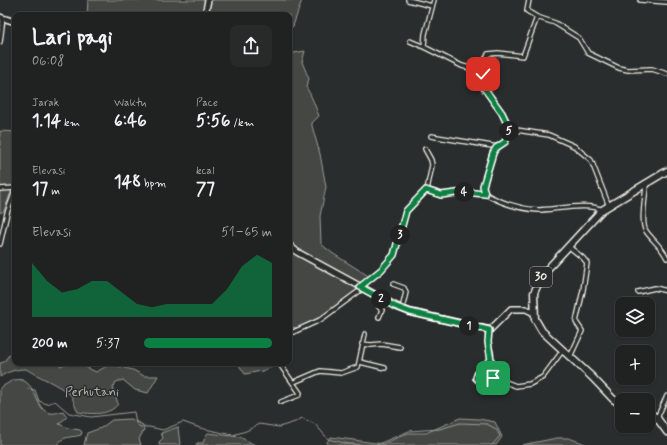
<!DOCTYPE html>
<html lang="id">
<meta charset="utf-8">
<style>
body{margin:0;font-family:Mynerve,sans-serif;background:#282a2a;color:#f1f3f6;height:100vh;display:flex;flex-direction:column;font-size:15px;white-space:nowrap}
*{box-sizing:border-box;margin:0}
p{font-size:13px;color:#a2a4a5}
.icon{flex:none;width:22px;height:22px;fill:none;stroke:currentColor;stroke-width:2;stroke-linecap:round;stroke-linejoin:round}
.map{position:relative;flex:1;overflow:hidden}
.details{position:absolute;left:12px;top:12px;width:280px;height:354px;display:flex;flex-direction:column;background:#202222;border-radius:8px;box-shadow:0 1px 3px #0004,0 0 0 1px #3d3f40}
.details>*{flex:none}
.controls{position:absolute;left:615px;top:297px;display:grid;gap:8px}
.controls a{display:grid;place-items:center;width:40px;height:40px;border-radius:8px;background:#202222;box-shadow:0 1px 3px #0004,0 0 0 1px #3d3f40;font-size:20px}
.pin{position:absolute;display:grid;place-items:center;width:34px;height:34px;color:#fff;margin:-17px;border-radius:8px;box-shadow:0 2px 6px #0006}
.km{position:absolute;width:20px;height:20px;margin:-10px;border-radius:50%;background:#222;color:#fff;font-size:11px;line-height:20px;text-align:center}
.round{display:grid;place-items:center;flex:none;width:42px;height:42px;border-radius:8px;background:#282a2a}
.headline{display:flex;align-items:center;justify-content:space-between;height:68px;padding:0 20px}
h1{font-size:22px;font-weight:700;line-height:30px}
.stats{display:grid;grid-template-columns:repeat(3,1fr);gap:6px;height:68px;padding:4px 20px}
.stats div{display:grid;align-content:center}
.stats b{font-size:17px;font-weight:700}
.stats small{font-size:11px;font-weight:400}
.stats p{font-size:11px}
.chart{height:112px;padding:8px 20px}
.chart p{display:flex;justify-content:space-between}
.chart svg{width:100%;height:72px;margin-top:4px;fill:#0b8043;opacity:.7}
ul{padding:0 20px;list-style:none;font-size:13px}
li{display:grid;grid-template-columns:64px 48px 1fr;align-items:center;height:30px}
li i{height:10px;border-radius:5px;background:#0b8043}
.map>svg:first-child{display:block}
</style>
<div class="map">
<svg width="667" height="445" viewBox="0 0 667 445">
<rect width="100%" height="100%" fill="#2a2d2e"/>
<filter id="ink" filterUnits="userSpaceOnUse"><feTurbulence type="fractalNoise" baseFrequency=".025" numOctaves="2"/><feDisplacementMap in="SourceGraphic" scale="8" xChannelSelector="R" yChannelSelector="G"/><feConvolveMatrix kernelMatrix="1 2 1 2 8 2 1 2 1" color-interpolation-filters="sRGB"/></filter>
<g filter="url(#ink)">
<!-- green -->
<path fill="#444645" stroke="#9c9c96" d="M88 0H302L293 26 289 30V15H87Z
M305 51 302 62 309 79 306 87C312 96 315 106 319 116L312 123V126L320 154 326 187 320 216 321 244 332 253 367 275 369 278 354 293 324 315 299 328 289 327V54Z
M0 131 15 132V186H13L4 211 0 213Z
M15 353V363H57L61 366C73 359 85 367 96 372L107 366H117L133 370 144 376H158L148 393 135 390 123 380 116 382 113 388 118 404C109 416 91 414 78 412 75 407 74 402 72 397 66 388 37 376 26 369 16 369 7 372 0 377V363L4 362 8 356Z
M236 363H275V366L262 371 245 374 239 365Z
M13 380C15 380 20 379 22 380 37 385 35 410 50 413 54 414 59 412 63 411L67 417 59 424 68 428 80 430 82 432 81 435C72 438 63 435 57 445H0V388Z
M460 418 479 419 495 422 502 437 496 445H327V442L331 437 383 444 408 433H426Z
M131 419 143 425 144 430 139 439 141 445H84L87 433 101 428 112 420Z
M178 427 180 445H159V442L163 438 161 433Z
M208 433 240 437 255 445H196L197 443H203L206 435Z
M557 438H569L588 445H522Z"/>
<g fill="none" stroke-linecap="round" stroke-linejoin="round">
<!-- stream -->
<path stroke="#9f9f9a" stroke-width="1" d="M28 389 35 390 39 401 47 404 55 401 69 413 91 417 134 412 136 423 140 427H149L163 430 183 422 200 428 233 435 246 431 259 424 279 427 295 422 302 418 315 424 328 439 349 444 376 445 409 431 440 429 460 423 487 424 496 429 500 436 492 445"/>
<defs>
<path id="street" d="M408 0 432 6
M434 0 425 34 424 47 462 66 481 71 483 76 484 88 502 113 510 129 505 142 496 148 493 153 483 186 485 194C502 203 518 209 538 210 553 210 590 202 602 210
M529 0 527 11 537 17
M640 0 667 2
M410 41 424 47
M0 42 3 18
M483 76 486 73V58L488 54 498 53 523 56 537 17 555 23 579 38 588 53 619 68 628 70 652 69 667 74
M510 129 549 135 574 146 591 160 609 206
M431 136 498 147
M646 184C646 194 640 223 646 231 652 240 662 247 667 258
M0 189 15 188
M427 190 441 195 464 192 485 194
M0 244 7 213 15 191
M568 246 583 258 587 263 583 290 576 322 582 331 570 357
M393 284 404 288 406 292 402 309
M360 287 381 270 394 255 406 211 427 190 432 165 431 160 425 149
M638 292 655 288 667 291
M379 317 382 310 379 307 381 299
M489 330C488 334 488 339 488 343 489 348 492 354 491 359 489 367 477 364 476 378L479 380 495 378 516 386 530 384 543 377 563 350
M289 334 320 320 362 289
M362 344 371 345 382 344 400 347
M360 362 385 368
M279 363 300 393 299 395 281 402
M294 382 320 371 341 373 358 367 365 334
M657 418 667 396"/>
<path id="secondary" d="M205 15 208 0
M0 17 15 22
M289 245 297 252 398 307 410 312 490 330 511 309H526L534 313"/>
<path id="highway" d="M622 405 613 399 592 377 542 331 535 319 534 293 542 275 602 210 667 171
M648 412 657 418 667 432"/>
</defs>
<!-- street casing -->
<use href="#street" stroke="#f4f1e8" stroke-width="6"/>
<!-- secondary casing -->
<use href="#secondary" stroke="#f4f1e8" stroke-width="8"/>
<!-- highway casing -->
<use href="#highway" stroke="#f4f1e8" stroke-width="9"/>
<!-- street -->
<use href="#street" stroke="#2a2d2e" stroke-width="3.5"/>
<!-- secondary -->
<use href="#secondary" stroke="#2a2d2e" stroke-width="5"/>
<!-- highway -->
<use href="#highway" stroke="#2a2d2e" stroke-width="6"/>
</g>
</g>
<g fill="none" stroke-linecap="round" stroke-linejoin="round" filter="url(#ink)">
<defs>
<path id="route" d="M483 74 484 88 502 113 510 130 505 142 496 148 493 153 483 186 485 194 464 192 441 195 426 190 406 211 394 255 381 270 360 287 394 306 410 312 489 330 488 342 491 360 480 368 476 378 478 380 493 378"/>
</defs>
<!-- route casing -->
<use href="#route" stroke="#fff" stroke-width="8"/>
<!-- route -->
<use href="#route" stroke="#0b8043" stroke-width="5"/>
</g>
<g text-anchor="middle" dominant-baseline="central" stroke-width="3" stroke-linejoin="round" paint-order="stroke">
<!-- shield labels -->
<rect fill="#2a2d2e" stroke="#b7b6b0" stroke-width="1" x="530" y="267" width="22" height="20" rx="3"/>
<g font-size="12" font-weight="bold" fill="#f4f1e8">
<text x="541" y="277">30</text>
</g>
<!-- park labels -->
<g font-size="13" fill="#b6b5af" stroke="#2a2d2e">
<text x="92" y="392">Perhutani</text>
</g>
</g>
</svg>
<div class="controls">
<a><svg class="icon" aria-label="layers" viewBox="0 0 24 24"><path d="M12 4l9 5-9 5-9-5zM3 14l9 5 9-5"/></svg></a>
<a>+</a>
<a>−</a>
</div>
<div class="pin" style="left:493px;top:378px;background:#1e9e55"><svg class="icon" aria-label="arrive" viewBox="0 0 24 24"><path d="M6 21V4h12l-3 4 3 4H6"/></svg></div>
<div class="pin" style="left:483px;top:74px;background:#d93025"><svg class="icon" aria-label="check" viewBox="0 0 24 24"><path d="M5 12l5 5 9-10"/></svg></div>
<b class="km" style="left:469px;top:326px">1</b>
<b class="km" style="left:381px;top:299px">2</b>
<b class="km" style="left:400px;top:235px">3</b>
<b class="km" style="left:464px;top:192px">4</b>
<b class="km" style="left:509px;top:131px">5</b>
<section class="details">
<div class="headline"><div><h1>Lari pagi</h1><p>06:08</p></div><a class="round"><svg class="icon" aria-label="share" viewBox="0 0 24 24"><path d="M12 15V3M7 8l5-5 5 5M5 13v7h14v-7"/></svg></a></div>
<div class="stats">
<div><p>Jarak</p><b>1.14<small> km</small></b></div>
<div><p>Waktu</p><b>6:46</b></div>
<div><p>Pace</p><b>5:56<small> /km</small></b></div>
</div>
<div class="stats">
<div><p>Elevasi</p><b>17<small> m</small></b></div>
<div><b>148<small> bpm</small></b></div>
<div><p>kcal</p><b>77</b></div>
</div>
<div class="chart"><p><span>Elevasi</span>51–65 m</p>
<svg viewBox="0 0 160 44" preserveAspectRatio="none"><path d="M0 44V11L10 22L20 29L30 27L40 22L50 22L60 29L70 36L80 38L90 36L100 36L110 36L120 36L130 27L140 13L150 6L160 11V44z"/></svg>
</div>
<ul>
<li><b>200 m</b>5:37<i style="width:100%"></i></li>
</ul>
</section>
</div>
